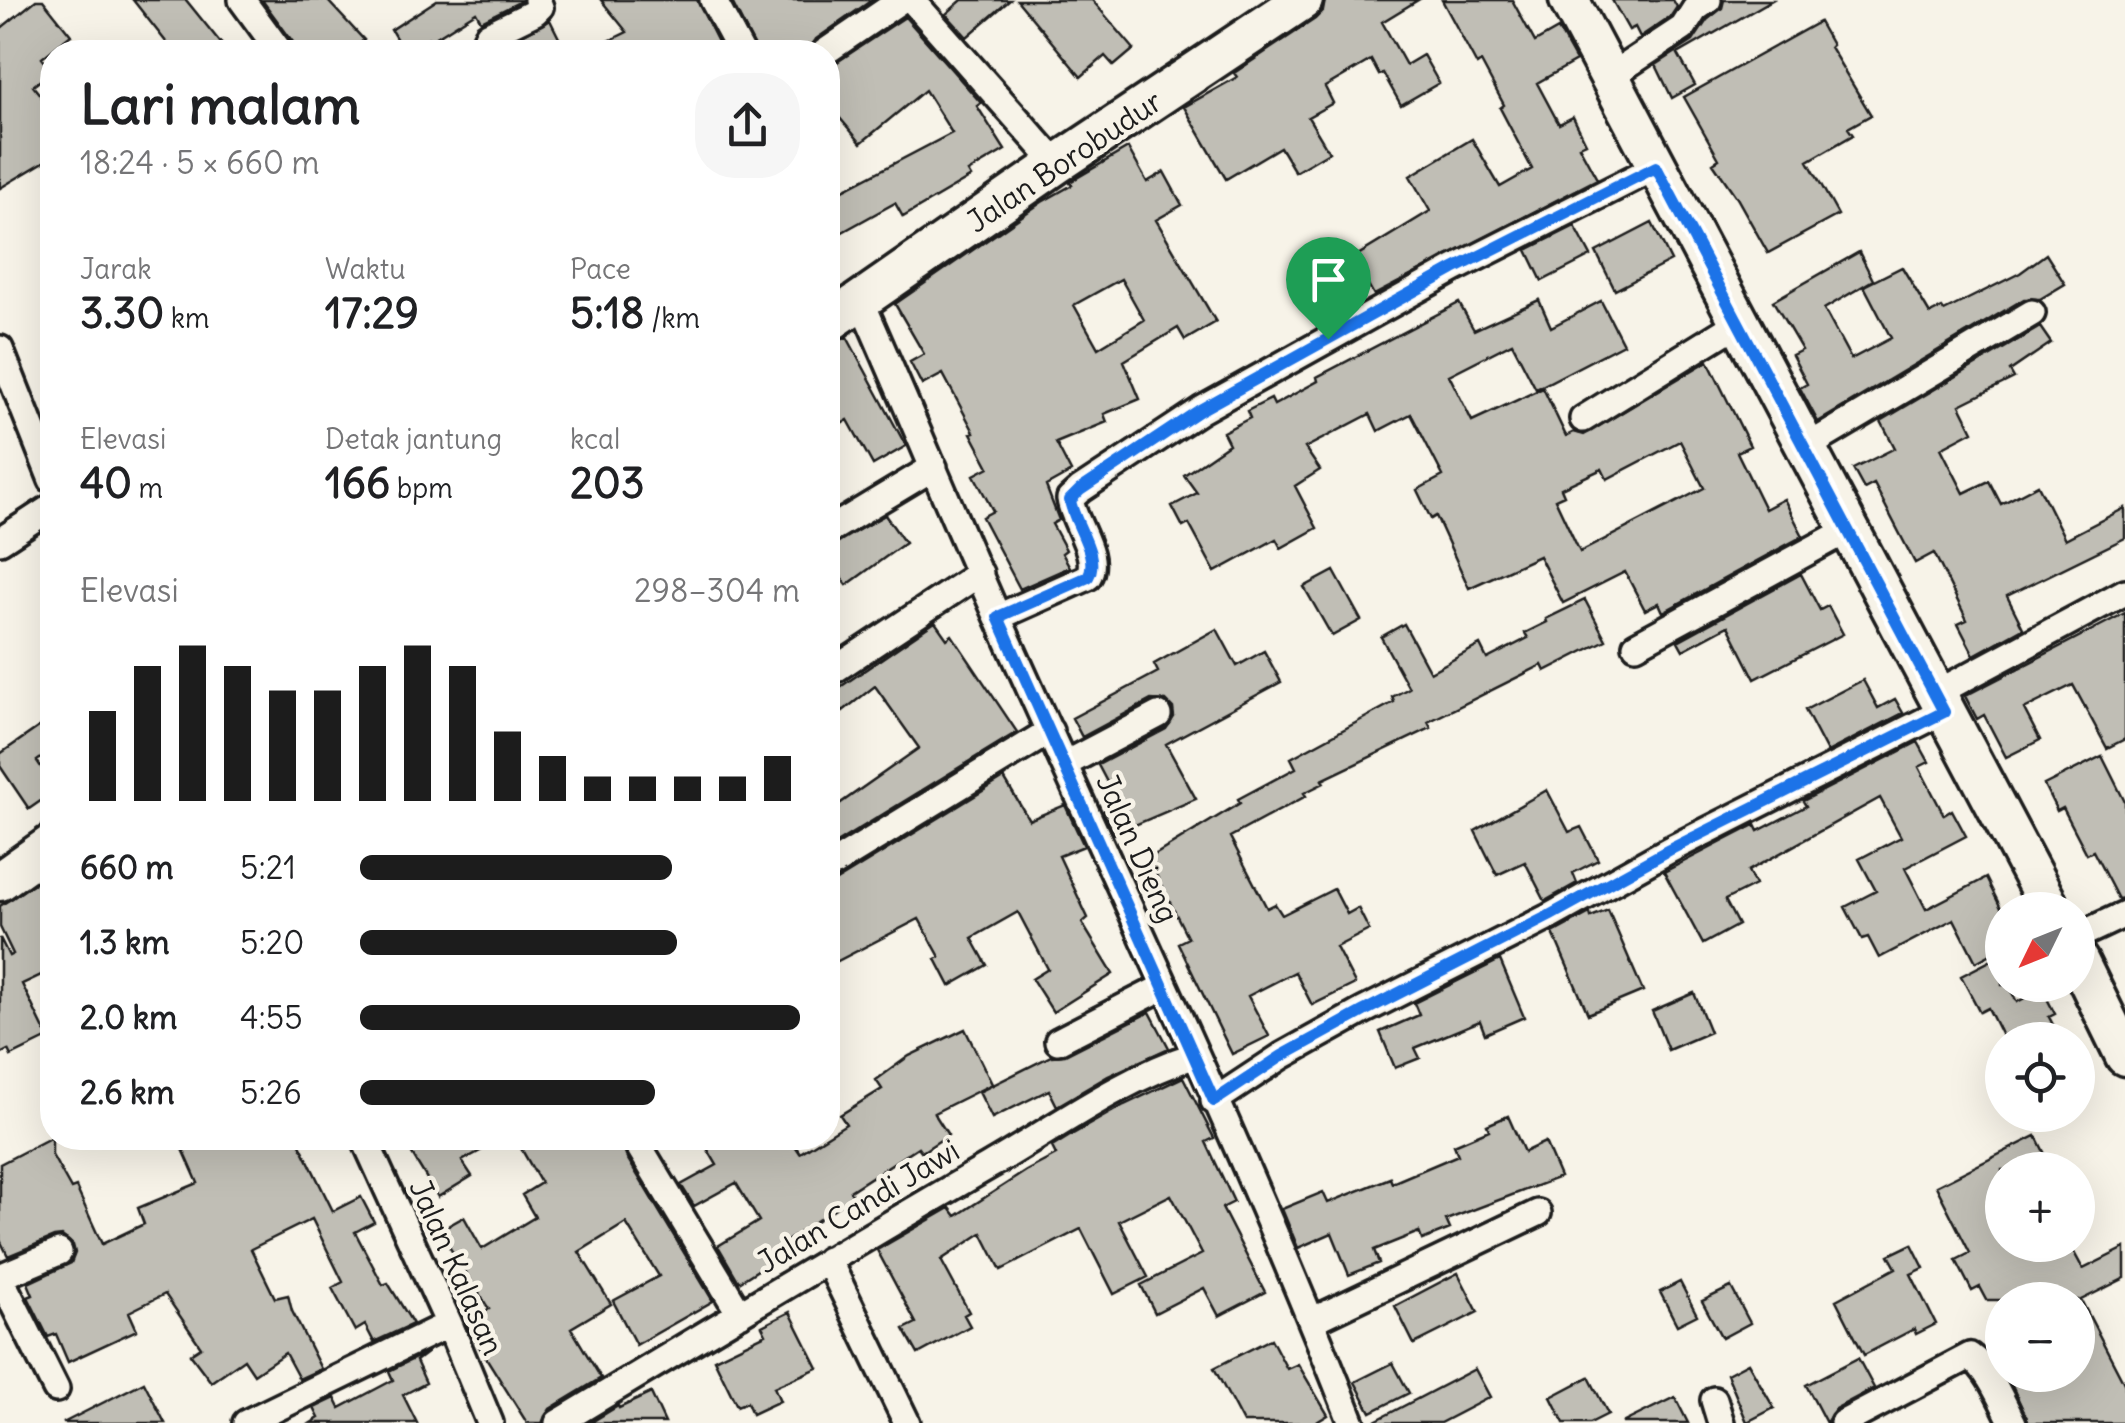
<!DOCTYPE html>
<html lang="id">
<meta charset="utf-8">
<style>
body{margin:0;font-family:Delius,sans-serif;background:#f6f6f6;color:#202124;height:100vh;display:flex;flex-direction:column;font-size:38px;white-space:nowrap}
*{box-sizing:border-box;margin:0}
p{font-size:32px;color:#757577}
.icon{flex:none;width:55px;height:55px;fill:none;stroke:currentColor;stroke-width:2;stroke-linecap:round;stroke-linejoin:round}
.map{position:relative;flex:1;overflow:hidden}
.details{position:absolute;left:40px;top:40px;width:800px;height:1110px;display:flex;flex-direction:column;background:#fff;border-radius:40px;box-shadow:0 10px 40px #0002}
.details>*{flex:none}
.needle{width:65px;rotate:227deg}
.tools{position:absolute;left:1985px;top:892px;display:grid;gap:20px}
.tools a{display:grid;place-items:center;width:110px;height:110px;border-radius:50%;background:#fff;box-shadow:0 10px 40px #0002;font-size:50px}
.pin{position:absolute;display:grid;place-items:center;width:85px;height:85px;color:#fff;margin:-102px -42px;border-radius:50% 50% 50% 0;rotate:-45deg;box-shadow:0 0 10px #0007}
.pin .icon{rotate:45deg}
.round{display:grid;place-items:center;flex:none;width:105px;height:105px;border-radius:40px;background:#f6f6f6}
.overview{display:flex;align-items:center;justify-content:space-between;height:170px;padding:0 40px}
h1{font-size:55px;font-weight:700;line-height:75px}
.figures{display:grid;grid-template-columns:repeat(3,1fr);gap:15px;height:170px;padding:10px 40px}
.figures div{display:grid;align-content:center}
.figures b{font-size:42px;font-weight:700}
.figures small{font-size:28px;font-weight:400}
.figures p{font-size:28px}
.chart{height:280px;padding:20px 40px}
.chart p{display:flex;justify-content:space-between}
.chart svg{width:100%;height:180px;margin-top:10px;stroke:#1c1c1c;stroke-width:6}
ul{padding:0 40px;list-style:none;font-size:32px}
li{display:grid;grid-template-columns:160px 120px 1fr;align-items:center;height:75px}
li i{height:25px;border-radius:12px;background:#1c1c1c}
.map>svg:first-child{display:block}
</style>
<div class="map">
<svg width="2125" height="1423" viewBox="0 0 2125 1423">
<rect width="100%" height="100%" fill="#f7f3e8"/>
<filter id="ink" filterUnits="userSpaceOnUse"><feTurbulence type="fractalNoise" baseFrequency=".01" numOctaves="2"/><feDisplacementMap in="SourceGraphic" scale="20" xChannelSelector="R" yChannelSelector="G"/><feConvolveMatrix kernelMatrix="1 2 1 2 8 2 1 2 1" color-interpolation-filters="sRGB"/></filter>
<g filter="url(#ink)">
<!-- building -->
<path fill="#c0beb5" stroke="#1c1c1c" stroke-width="2.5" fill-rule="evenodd" d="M36 0H43L71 35 42 58 52 71 33 86 52 110V157L0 188V29Z
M133 0H186L228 52H174Z
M262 0H327L364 40 350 52H296L293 42Z
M437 0H521V1L481 21 476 12 430 41 428 38 404 52 391 30Z
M601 0H697L723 52H586L627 32Z
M731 0H872L816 39 809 52H757Z
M962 0H1010L967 37 946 14Z
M1017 0H1092L1134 49 1114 66 1105 56 1081 77Z
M1325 0H1418L1382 22 1406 65 1423 55 1439 83 1401 105 1383 73 1379 75 1371 60 1325 87 1333 103 1308 117 1329 152 1295 172 1280 147 1226 179 1184 107 1237 77 1234 73 1315 19 1323 11Z
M1442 0H1512L1535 42 1558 29 1576 61 1537 83 1559 124 1573 117 1586 143 1579 146 1597 179 1374 295 1353 258 1430 211 1410 176 1472 139 1500 187 1532 169 1500 108 1504 105 1481 62 1477 65Z
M1612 0H1673L1677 7 1671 16 1640 37 1635 27 1629 30Z
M1724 0H1772L1678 54 1695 85 1672 98 1656 65 1693 41 1707 20 1722 8Z
M905 17 981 103 977 106 1005 150 968 172 971 177 903 217 895 203 828 240V198L952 133 925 90 861 143 828 104V68Z
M550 20 566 52H508L506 44Z
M1819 22 1832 45 1830 47 1871 115 1848 128 1853 135 1808 161 1838 215 1768 253 1737 198 1713 163 1719 159 1684 97Z
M1128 148 1147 182 1164 172 1182 205 1156 220 1216 322 1185 340 1178 328 1124 361 1140 399 1104 414 1107 422 1056 443 1071 472 1046 486 1059 520 1052 524 1066 550 1062 553 1070 567 1020 589 982 517 993 511 974 475 989 467 971 433 974 432 943 374 922 385 910 362 924 354 895 304 1042 202 1072 185 1070 182ZM1121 279 1144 320 1098 348 1074 305Z
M1652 223 1671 261 1615 290 1596 252Z
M1575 226 1591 256 1542 281 1527 250Z
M1859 252 1873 280 1824 309 1851 359 1891 338 1864 286 1902 267 1930 314 1942 308 1944 311 2020 273 2046 254 2065 284 2040 299H2024L1818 422 1800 388 1807 384 1792 355 1802 350 1773 301Z
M1539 300 1551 327 1601 301 1623 344 1536 389 1512 343 1449 375 1472 421 1543 388 1566 436 1574 432 1584 435 1708 361 1750 446 1737 452 1765 509 1784 499 1803 536 1663 612 1659 603 1645 610 1625 572 1563 603 1539 556 1469 588 1436 516 1431 519 1417 490 1443 476 1411 414 1378 431 1370 414 1305 448 1320 470 1295 486 1317 528 1281 548 1276 539 1215 572 1189 524 1183 527 1172 506 1197 493 1184 475 1229 444 1223 432 1250 418 1247 411 1271 399 1274 405 1318 381 1317 377 1459 303 1474 330ZM1680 441 1704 488 1580 552 1555 499 1564 495 1561 488 1602 469 1607 479Z
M2040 327 2051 343 2010 371 2014 378 1960 405 1973 431 1941 448 1964 493 1989 481 2001 504 2038 485 2065 539 2125 508V538L2007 596 2023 628 1974 655 1958 624 1967 620 1934 553 1915 563 1874 484 1864 489 1853 469 1895 448 1881 421Z
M847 337 906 446 873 465 848 420 828 432V345Z
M885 515 905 543 847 585 828 559V547Z
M1334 571 1361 620 1332 636 1304 587Z
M1801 574 1820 610 1828 606 1843 634 1755 679 1728 626 1683 650 1678 641Z
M1585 600 1606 640 1545 671 1542 665 1428 722 1431 728 1322 780 1324 783 1304 793 1306 796 1230 837 1267 908 1275 904 1282 915 1334 889 1347 914 1358 908 1369 930 1336 947 1355 984 1312 1005 1295 972 1248 996 1269 1036 1232 1054 1178 943 1188 938 1148 859 1240 803 1238 799 1296 768 1291 758 1394 702 1392 697 1409 688 1381 637 1404 624 1430 672 1480 645 1487 659 1528 638 1525 633 1547 622 1546 619Z
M2125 613V739L2107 748 2073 685 2024 709 2040 740 2006 757 1984 715 1977 719 1965 696Z
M935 622 947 639 952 635 1017 732 828 848V812L919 748 875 686 843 711 830 694Z
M1217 629 1237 666 1264 651 1281 682 1166 744 1196 799 1114 834 1103 811 1118 803 1098 765 1166 729 1174 717 1173 708 1166 701 1151 700 1082 737 1072 718 1158 672 1154 664Z
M1863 680 1878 708 1895 699 1903 713 1827 752 1805 710Z
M52 718V750L37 761 52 783V793L29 809 0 766V754Z
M1918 742 1929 762 1919 767 1944 815 1952 810 1966 836 1905 868 1926 909 1986 878 2002 910V948L1976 962 1954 919 1879 958 1868 937 1862 939 1845 907 1876 891 1859 859 1901 837 1880 798 1748 871 1755 885 1725 900 1738 925 1703 944 1664 872 1755 825 1758 831 1806 806 1803 801Z
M2102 756 2125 802V898L2118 899 2093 851 2087 854 2063 808 2057 811 2044 785Z
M1004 778 1029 820 1065 805 1084 846 1059 856 1088 918 1082 923 1113 974 1053 1012 1032 979 1048 969 1018 912 972 938 987 965 950 986 936 959 940 957 919 919 828 966V883L836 881Z
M1547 790 1569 832 1581 827 1598 860 1573 873 1577 883 1545 901 1525 862 1497 875 1475 831Z
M52 871V970L22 984 48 1038 11 1056 8 1050 0 1054V938L9 956 13 954 0 927V906Z
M1608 910 1643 991 1588 1014 1553 933 1590 913 1591 917Z
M1994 959 2002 975V985H2008L2017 1002 2042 989 2055 1014 2049 1017 2061 1040H2004L1988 1008 1980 1012 1961 976Z
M1500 960 1524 1017 1485 1034 1480 1021 1415 1048 1420 1058 1395 1068 1380 1032 1419 1015 1414 1003Z
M1694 993 1710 1032 1668 1050 1652 1011Z
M1150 1012 1169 1048 1108 1076 1057 1106 1049 1090 992 1118 979 1092 1051 1056 1065 1055Z
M965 1029 992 1084 934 1113 948 1135 922 1152 918 1147 850 1191 853 1196 774 1250 778 1257 739 1282 718 1246 759 1221 736 1183 694 1206 681 1185 717 1165 701 1138H790L800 1153 846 1124 840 1115 882 1089 876 1080 909 1056Z
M1183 1077 1214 1138 1206 1142 1234 1202 1222 1208 1265 1292 1219 1316 1204 1288 1155 1313 1141 1285 1202 1254 1171 1195 1119 1221 1148 1277 1114 1294 1081 1229 1001 1270 982 1233 941 1260 969 1312 964 1315 970 1326 918 1354 904 1329 916 1323 877 1250 950 1208 956 1216 1026 1171 1056 1155 1052 1147 1073 1134 1124 1105Z
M1508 1116 1524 1152 1545 1142 1560 1177 1446 1220 1450 1229 1422 1240 1419 1232 1374 1250 1379 1263 1349 1275 1332 1233 1298 1248 1282 1209 1323 1192 1328 1203 1390 1178 1392 1183 1458 1155 1454 1145 1489 1130 1487 1125Z
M2036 1136 2053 1170H2002V1245H2070L2083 1269 2125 1248V1278L2081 1300 2125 1385V1423H2029L2007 1375H2078V1300H1987L1980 1287 1972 1291 1956 1260 1970 1253 1936 1186Z
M52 1137V1155L71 1189 76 1187 102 1244 144 1224 138 1208 198 1183 183 1149 206 1138H297L333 1211 361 1197 374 1222 355 1232 383 1285 388 1283 413 1324 374 1342 365 1325 355 1331 332 1288 343 1282 312 1219 251 1249 275 1298 288 1295 292 1311 321 1369 299 1379 285 1353 254 1374 244 1359 211 1382 190 1354 201 1347 165 1294 129 1312 137 1330 68 1362 56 1334 48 1337 28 1297 33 1295 28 1283 71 1263 75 1253 73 1245 62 1236 54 1237 8 1256 0 1240V1164Z
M402 1138H504L462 1161 472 1176 438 1197Z
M515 1138H628L624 1147 626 1156 713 1301 636 1345 613 1301 659 1276 626 1223 579 1252 611 1304 571 1328 601 1378 550 1409 542 1423H527L470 1332 466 1323 489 1309 439 1231 464 1217 482 1249 535 1217 522 1195 541 1183Z
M1912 1244 1924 1268 1911 1274 1936 1324 1916 1334 1914 1329 1864 1355 1836 1300 1896 1268 1889 1255Z
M1458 1273 1478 1312 1414 1344 1395 1306Z
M1680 1282 1697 1315 1677 1325 1660 1292Z
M1731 1287 1750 1323 1722 1338 1702 1301Z
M790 1312 818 1368 774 1387 780 1401 752 1414 747 1402 737 1406 714 1359 766 1334 762 1326Z
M1271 1339 1287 1369 1298 1364 1328 1415 1315 1423H1243L1214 1368Z
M428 1352 416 1361 426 1383 403 1395 417 1423H311L319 1418 314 1408 335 1398 340 1408 393 1380 389 1371Z
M1858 1358 1874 1388 1835 1409 1826 1423 1806 1385Z
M1393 1363 1409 1393 1371 1412 1355 1382Z
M1748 1363 1774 1408 1747 1422 1727 1374Z
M1475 1369 1490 1397 1440 1423H1371Z
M1589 1377 1608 1414 1590 1423H1564L1551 1397Z
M144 1382 165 1423H63Z
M651 1393 665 1423H590L618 1406 619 1408Z
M1675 1397 1688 1423H1622Z"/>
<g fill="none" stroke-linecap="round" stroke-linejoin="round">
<defs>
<path id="street" d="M242 0 280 52
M713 0 741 52
M912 0 1057 164
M492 52 486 39 488 35 535 12 540 7 537 0
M825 52 901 0
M1609 77 1683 28 1695 9 1708 0
M861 301C908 407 952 514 999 620 1118 887 1246 1151 1352 1423
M0 349 52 480
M1583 419 1738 323
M1805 448 2032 313
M828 531 934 467
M0 541 52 507
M998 617 1088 577C1101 556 1073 523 1070 499L1080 490 1201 410 1454 269 1656 167
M1636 645 1848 530
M828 674 980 573
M1935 694 2125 592
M1065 764 1158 715
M828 867 1050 731
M2078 936 2125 914
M1058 1041 1165 986
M1214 1101 1282 1056 1363 1011 1549 917 1669 850 1944 711
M364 1138 449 1324 490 1423
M640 1148 740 1314
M828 1260 907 1423
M2 1276 59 1252
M0 1277 56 1389
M1312 1321 1538 1213
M1714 1400 1721 1423
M246 1423 449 1324
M558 1423C701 1337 844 1250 989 1166 1055 1128 1123 1078 1196 1055
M1843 1423 1970 1356C1989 1369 2002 1402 2013 1423"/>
<path id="secondary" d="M1569 0 2051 910
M828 323 1057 164 1303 0
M0 881 52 844
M2078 960 2125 1056"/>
</defs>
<!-- street casing -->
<use href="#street" stroke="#1c1c1c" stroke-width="32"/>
<!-- secondary casing -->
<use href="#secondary" stroke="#1c1c1c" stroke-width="45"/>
<!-- street -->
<use href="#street" stroke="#f7f3e8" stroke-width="25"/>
<!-- secondary -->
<use href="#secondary" stroke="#f7f3e8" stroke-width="38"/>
</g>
</g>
<g fill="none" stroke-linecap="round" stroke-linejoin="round" filter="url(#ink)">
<defs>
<path id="route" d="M1656 167 1944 712 1669 850 1549 916 1364 1011 1282 1056 1214 1101 998 617 1088 577C1101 556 1073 523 1070 500L1080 490 1200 410 1454 269Z"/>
</defs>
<!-- route casing -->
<use href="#route" stroke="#fff" stroke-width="20"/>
<!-- route -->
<use href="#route" stroke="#1a73e8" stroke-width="12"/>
</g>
<g text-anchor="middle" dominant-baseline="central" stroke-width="9" stroke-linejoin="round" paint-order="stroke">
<!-- street labels -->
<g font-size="30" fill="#1c1c1c" stroke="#f7f3e8">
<text transform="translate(1064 161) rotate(-34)">Jalan Borobudur</text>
<text transform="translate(1138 848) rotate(66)">Jalan Dieng</text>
<text transform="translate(858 1206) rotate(-31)">Jalan Candi Jawi</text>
<text transform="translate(457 1267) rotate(66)">Jalan Kalasan</text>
</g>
</g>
</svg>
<div class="tools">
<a><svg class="needle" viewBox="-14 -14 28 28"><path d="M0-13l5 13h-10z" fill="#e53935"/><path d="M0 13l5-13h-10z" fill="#757577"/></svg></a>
<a><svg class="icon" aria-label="locate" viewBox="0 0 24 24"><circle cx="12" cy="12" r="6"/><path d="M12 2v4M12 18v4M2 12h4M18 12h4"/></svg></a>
<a>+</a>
<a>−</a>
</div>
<div class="pin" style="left:1328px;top:339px;background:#1e9e55"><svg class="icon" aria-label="arrive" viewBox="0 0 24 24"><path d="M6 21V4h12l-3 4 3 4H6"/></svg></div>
<section class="details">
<div class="overview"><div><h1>Lari malam</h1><p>18:24 · 5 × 660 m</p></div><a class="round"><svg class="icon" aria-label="share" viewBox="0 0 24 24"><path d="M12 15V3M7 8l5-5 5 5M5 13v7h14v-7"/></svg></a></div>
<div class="figures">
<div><p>Jarak</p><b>3.30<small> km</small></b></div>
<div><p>Waktu</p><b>17:29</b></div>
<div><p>Pace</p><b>5:18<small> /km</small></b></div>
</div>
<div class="figures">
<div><p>Elevasi</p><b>40<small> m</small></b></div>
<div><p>Detak jantung</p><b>166<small> bpm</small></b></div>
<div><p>kcal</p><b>203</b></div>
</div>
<div class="chart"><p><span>Elevasi</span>298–304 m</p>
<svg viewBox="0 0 160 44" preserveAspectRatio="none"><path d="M5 44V22M15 44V11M25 44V6M35 44V11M45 44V17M55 44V17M65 44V11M75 44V6M85 44V11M95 44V27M105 44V33M115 44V38M125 44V38M135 44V38M145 44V38M155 44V33"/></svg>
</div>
<ul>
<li><b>660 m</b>5:21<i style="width:71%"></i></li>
<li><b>1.3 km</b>5:20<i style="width:72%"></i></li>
<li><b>2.0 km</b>4:55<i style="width:100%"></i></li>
<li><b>2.6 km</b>5:26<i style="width:67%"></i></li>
</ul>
</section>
</div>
